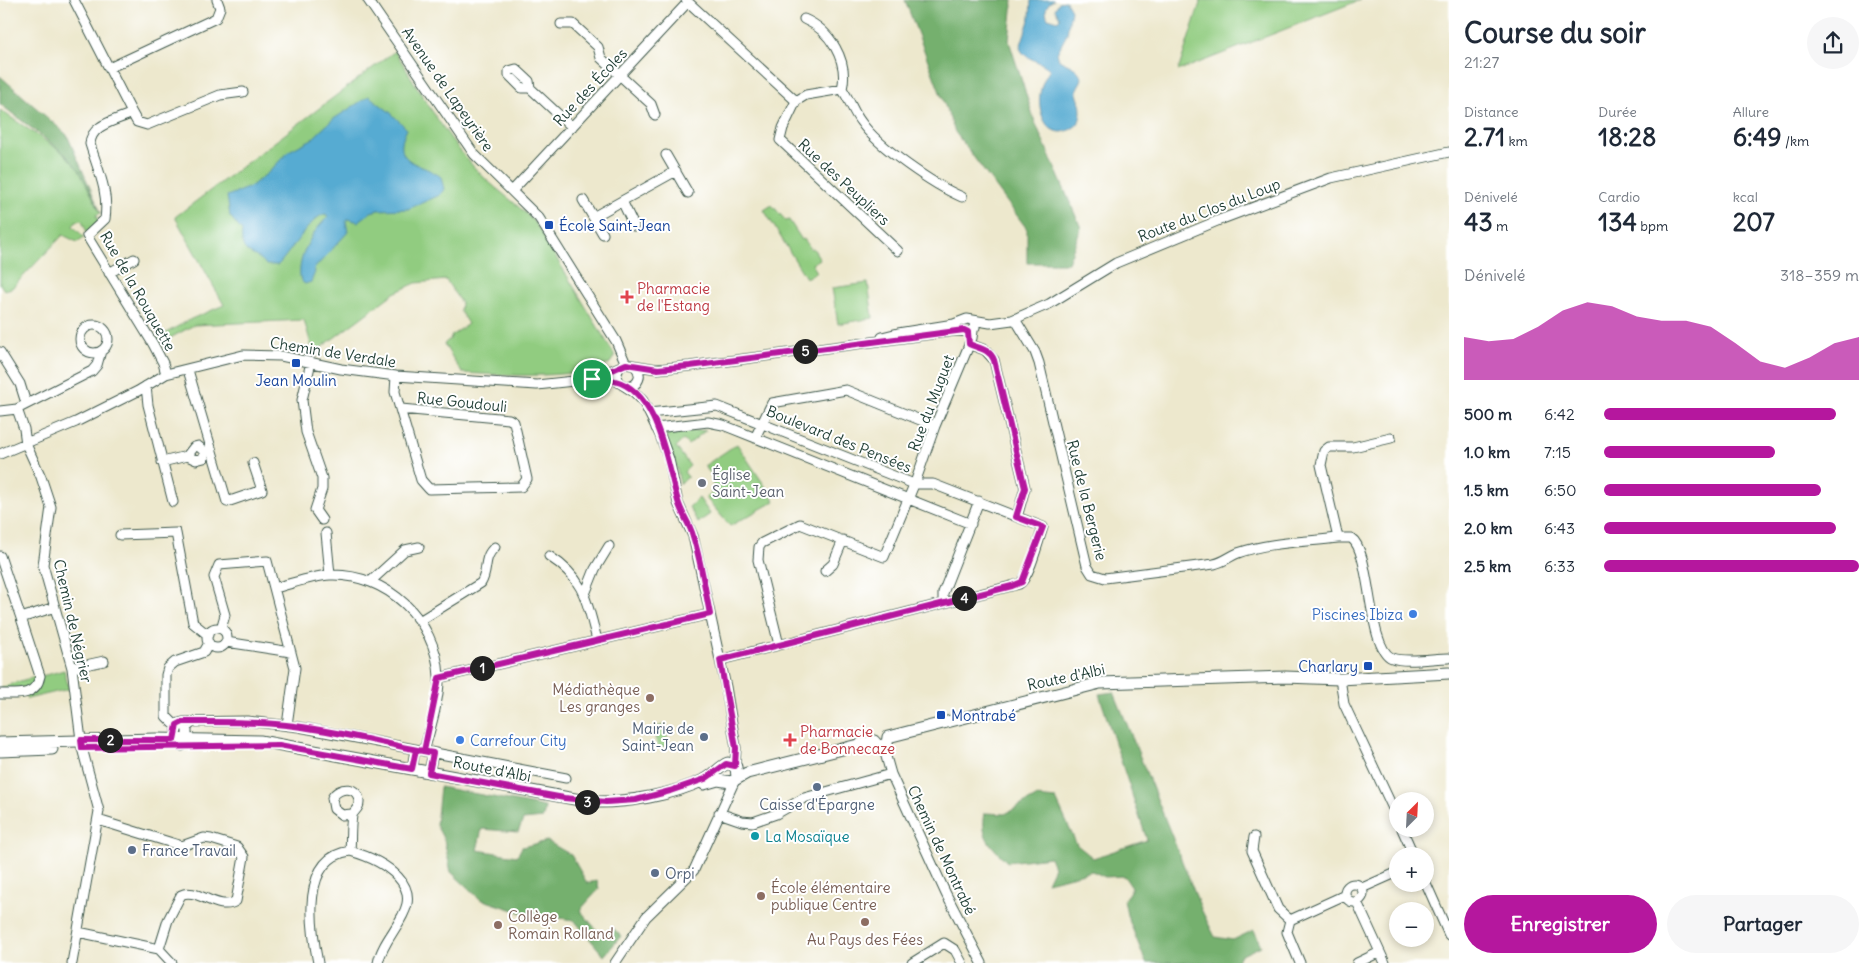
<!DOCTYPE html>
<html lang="fr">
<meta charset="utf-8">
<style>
body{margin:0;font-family:Delius,sans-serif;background:#f6f6f7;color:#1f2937;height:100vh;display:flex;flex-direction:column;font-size:19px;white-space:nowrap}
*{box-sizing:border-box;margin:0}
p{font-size:16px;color:#747a83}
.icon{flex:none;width:28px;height:28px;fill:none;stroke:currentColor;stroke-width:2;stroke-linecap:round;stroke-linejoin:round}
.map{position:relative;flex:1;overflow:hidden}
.details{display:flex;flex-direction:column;background:#fff;width:425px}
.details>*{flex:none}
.needle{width:32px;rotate:24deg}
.controls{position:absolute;left:1389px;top:792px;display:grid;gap:10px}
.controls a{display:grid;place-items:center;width:45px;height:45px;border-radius:50%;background:#fff;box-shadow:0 2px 8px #0003;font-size:25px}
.pin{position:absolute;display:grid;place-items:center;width:42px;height:42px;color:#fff;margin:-21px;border:2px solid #fff;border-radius:50%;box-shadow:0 1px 5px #0007}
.km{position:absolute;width:25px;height:25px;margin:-12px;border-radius:50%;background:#222;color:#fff;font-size:14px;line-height:25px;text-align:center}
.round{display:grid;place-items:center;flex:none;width:52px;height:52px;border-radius:26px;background:#f6f6f7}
.head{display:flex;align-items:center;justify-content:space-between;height:85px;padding:0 15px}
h1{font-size:28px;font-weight:700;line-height:38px}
.stats{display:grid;grid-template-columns:repeat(3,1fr);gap:8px;height:85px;padding:5px 15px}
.stats div{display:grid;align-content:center}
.stats b{font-size:25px;font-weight:700}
.stats small{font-size:14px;font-weight:400}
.stats p{font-size:14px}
.chart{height:140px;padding:10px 15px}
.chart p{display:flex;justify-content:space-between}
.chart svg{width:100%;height:90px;margin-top:5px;fill:#b5179e;opacity:.7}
.button{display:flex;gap:10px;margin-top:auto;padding:10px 15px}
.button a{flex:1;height:58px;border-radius:30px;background:#b5179e;color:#fff;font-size:20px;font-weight:700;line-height:58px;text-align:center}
.button a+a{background:#f6f6f7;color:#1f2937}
ul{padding:0 15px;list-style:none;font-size:16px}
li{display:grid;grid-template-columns:80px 60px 1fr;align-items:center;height:38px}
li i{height:12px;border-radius:6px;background:#b5179e}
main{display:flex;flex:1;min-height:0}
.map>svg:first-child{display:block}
</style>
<main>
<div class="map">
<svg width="1449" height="963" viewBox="0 0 1449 963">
<rect width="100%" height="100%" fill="#fff"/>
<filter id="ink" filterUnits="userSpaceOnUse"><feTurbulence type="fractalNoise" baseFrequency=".02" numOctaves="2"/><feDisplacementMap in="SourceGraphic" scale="10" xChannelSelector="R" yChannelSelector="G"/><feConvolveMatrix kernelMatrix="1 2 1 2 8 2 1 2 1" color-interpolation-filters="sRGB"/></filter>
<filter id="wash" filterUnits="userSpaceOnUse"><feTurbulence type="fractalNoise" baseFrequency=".0096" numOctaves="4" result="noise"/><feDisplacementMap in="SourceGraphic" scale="20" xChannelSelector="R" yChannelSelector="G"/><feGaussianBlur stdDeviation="1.12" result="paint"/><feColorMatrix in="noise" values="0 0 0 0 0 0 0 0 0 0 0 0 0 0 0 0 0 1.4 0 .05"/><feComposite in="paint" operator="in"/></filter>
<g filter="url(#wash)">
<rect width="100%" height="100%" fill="#ede8cd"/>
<!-- green -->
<path fill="#91cc80" stroke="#58845a" d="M1201 0H1360L1178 71Z
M395 51C418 88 444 134 473 166 493 189 516 201 536 224L614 354V357L610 363C579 380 499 375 462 373L444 344 451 338V336L468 324 460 311 461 303 446 280 416 283 394 293 322 347 319 356 314 355 304 320 194 325 161 343 157 338 191 319 224 305 175 217Z
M0 110 65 154 79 170 101 213 96 215 99 222 87 233 82 220 76 221 73 226 84 237 77 242 63 235 12 288 4 290 0 284Z
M772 205 786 221 789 220 802 240 804 239 811 249 813 248 820 259 812 264 817 272 806 278 764 210Z
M868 283 873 318 838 324 832 288Z
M706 430 688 445 683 440 676 447 690 466 684 472 688 477 680 484 677 469 665 436 666 433Z
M737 444 775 501 730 526 706 498 714 490 712 481 715 478 704 466Z
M699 498 710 514 698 523 689 507Z
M64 670 69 689 27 699 23 688 0 689C20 678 43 677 64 670Z
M664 725 669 745 658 748 653 728Z"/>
<!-- forest -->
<path fill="#74b06e" stroke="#4a7651" d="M905 0H1013L1009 41 1035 122 1081 228 1068 263H1027V229L955 132Z
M0 76 67 135 101 213 79 170 65 154 0 104Z
M1114 692 1202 911 1215 937 1233 940 1254 930 1261 946 1240 956 1237 963H1146L1127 915 1124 900 1132 888 1124 876 1105 877 1092 871 1047 882 1054 867 1050 857 1007 862C991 845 980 838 985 813L1005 814 1036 797 1056 799 1077 845 1093 858 1147 840 1099 694Z
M440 787 545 807 543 818 523 820 518 832 482 829 477 850 517 856 522 847 547 841 571 855 587 883 597 881 599 889 580 910 600 934 613 928 621 936 604 956 574 920 523 913 480 899 451 872 444 840 436 825Z"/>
<!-- water -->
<path fill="#56abd2" stroke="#3a7483" d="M1031 0H1054C1046 4 1044 10 1048 18L1058 21 1060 18 1055 9 1059 2 1066 1 1071 10 1067 34 1057 53 1059 60C1069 66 1077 66 1082 78 1081 83 1078 85 1077 89 1075 96 1086 106 1078 124 1047 152 1026 100 1050 70 1042 60 1025 61 1020 48L1030 17Z
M369 96 391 113 407 129C389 165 422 162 441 177L444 189 440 195 408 209 378 210 371 212 358 222 349 219 346 221 348 232 314 269 315 272 311 282 305 284 301 281C295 261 312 231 328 217L326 214C313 214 289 254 278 265H266C258 251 239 259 242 231L230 216 227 196 250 187 269 172 289 151 312 139 332 120Z"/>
</g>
<g filter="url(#ink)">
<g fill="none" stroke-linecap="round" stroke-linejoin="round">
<defs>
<path id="minor" d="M74 0 132 113C116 121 91 124 90 144 98 170 109 192 105 219L87 236 153 344 163 363 166 374
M368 0 474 154 539 218 616 341 626 364
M686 0 796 101
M804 19C830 30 849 61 842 89
M561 24H573L598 47 601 58 651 104 655 115
M109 68 216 18 220 8 217 0
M530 88H522L509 75V71L516 69 529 81 530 88 572 127
M796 101 806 95 842 89C850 100 853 112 861 122 878 147 934 185 962 197
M796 101 783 128 780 140 898 251
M132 113 137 122 147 125 220 95 243 92
M666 155 688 193
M512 191 688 2
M583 200 603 234
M622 201 634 226
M593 217 676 171
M109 273 134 259
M1015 319 1035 352 1039 363 1087 566 1092 574 1105 578 1214 564C1224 562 1230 556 1238 553 1269 542 1306 542 1338 538H1351C1372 551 1367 648 1392 658 1405 663 1434 658 1449 658
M80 339a14 14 0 1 1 28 0a14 14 0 1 1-28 0Z
M882 337 898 333 954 324 967 319 990 323 1012 320 1049 304 1116 263 1222 219 1331 178 1449 152
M969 344 985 350 994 360 1025 488 1017 517
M0 352 20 384 26 403
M311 362 302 400 306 432 322 478V489L315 510 322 520
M619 368 616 376 618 382 635 393 643 401 660 435 669 459 678 503 693 536 726 687 736 748 735 766
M188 370 227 502 262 490 253 463
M396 376 395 392 421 480 429 489 521 487 527 479 514 422 509 419 401 409
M146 386 148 405 173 502
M627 387C639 386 643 375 635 366
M0 411 17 409
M649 413 717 406 914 484H933L1043 527C1039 539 1029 579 1019 584L720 660
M656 428 708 422 723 425 971 524
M755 438 772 403 846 390 935 426
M0 454 76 422 138 391 166 374 243 355 281 356 341 369 396 376 537 385 592 379 626 364 657 369 690 366 955 331 970 332 975 327 973 320
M162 462 187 456 196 460 204 458V451L198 446 194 447 187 456
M326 533 330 575
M120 535 176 533 193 623 208 635
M1338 538 1321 465 1324 451 1329 447H1353L1391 438
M0 556 21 618
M549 556C585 579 587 602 597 640
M825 571 833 564 843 540
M371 581 405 550 419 547
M274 588C291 584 312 576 330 575 387 573 436 620 439 676 440 697 430 730 424 751
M585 594 595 569 609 546
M943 603V593L979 501
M421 620 481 583C489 570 482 558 495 547
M207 638a10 10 0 1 1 20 0a10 10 0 1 1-20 0Z
M221 629 225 615 214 577 219 565 267 561 295 668 287 725
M226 642 291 652
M779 645 758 560 759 547 762 543 800 524 884 557 916 480 935 426 972 338 973 331
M72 668 104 661
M439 678 710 614
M1340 679 1344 704 1398 819
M0 694C17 694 36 697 40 676L21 618 55 607
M193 722 187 727V739L182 746 174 740 179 723 183 722 247 721 299 727 566 778
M182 726 173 723 166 716V675L168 668 175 662 204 652 209 643
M883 746 891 774 946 894 982 963
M412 769 415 750
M429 773 433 753
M719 813 742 821 753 822 776 814 804 798 891 774
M352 814 342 815 334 809 332 798C339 785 360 786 359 803 359 809 353 811 352 816 350 827 351 840 350 851 368 856 385 863 398 877 426 907 384 931 378 963
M98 820 182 846 204 838 211 839 237 847 244 857 236 901C218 913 196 886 181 895L168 920 159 949
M1402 829 1414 856
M1254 837 1252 851 1278 909 1290 920
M1425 881 1449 935
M1345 893a9 9 0 1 1 18 0a9 9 0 1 1-18 0Z
M1362 888 1398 872
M1357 902 1385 963
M78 932 159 949 172 963
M72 963 99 811 82 748 72 668 43 565 51 507 41 477 26 444 24 429 17 409 92 371 97 365 101 351
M318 963C311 928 300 858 350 851
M615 963 646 917 694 870 735 780
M912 963 944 943 955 950 962 963
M1300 963 1287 932 1290 920 1345 895
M1357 963 1380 952"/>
<path id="major" d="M888 737 1100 683 1285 677 1340 679 1449 673
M874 741 878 746 887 744 888 737
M0 743 156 739 260 741 591 802C628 803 673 795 706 779 714 775 720 766 728 763L736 767 737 778
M0 751 52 749
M704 784 718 780 731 782 747 773 874 741"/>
</defs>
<!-- minor casing -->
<use href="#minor" stroke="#3e574b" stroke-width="11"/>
<!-- major casing -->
<use href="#major" stroke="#3e574b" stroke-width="13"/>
<!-- minor -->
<use href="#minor" stroke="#fff" stroke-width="9"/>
<!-- major -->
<use href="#major" stroke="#fff" stroke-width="11"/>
</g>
</g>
<g fill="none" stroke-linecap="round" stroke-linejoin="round" filter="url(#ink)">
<defs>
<path id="route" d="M592 379C600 380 608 379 615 381 659 392 667 465 678 501 681 513 690 524 693 536 701 561 705 589 710 614L439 678 424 751 416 750 412 769 279 745 82 748 81 740H174L177 725 183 722C218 722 252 721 286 725 335 730 384 744 433 753L429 773 564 798 606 802 636 800 670 791 705 779 726 764 735 766 736 748 720 660 1012 586 1022 582 1043 527 1016 517 1025 488 994 360C990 349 978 348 969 344L968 332 964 330 690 366 658 369 626 364 592 379"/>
</defs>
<!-- route casing -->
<use href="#route" stroke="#fff" stroke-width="10"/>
<!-- route -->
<use href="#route" stroke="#b5179e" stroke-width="6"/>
</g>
<!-- markers -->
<g fill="#1a4fb4" stroke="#fff" stroke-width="2">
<rect x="544" y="220" width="10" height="10" rx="2.5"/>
<rect x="291" y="358" width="10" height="10" rx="2.5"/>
<rect x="1363" y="661" width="10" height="10" rx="2.5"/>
<rect x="936" y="710" width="10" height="10" rx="2.5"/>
</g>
<g fill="#e0444e" stroke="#fff" stroke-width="2">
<path d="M624.5 289.5h5v5h5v5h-5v5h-5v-5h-5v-5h5z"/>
<path d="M787.5 732.5h5v5h5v5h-5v5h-5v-5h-5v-5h5z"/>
</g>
<circle fill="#6b7280" stroke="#fff" stroke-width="2" cx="702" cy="483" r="5"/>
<g fill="#3f7fe0" stroke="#fff" stroke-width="2">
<circle cx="1413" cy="614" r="5"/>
<circle cx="460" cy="740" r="5"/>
</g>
<g fill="#8d6e63" stroke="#fff" stroke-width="2">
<circle cx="650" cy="698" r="5"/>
<circle cx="761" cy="896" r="5"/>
<circle cx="865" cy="922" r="5"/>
<circle cx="498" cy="925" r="5"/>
</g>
<g fill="#5c6f8a" stroke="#fff" stroke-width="2">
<circle cx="704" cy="737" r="5"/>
<circle cx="817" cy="787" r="5"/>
<circle cx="132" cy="850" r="5"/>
<circle cx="655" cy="873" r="5"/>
</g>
<circle fill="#0f9aa8" stroke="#fff" stroke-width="2" cx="755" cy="836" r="5"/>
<g text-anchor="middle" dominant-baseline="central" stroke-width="4" stroke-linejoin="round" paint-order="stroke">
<!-- street labels -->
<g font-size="15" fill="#1f3d34" stroke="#fff">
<text transform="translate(590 87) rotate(-47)">Rue des Écoles</text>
<text transform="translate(448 89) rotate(55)">Avenue de Lapeyrière</text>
<text transform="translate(844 182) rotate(43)">Rue des Peupliers</text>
<text transform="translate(1209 210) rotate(-21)">Route du Clos du Loup</text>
<text transform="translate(138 291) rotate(60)">Rue de la Rouquette</text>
<text transform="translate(333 352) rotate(9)">Chemin de Verdale</text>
<text transform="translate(462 402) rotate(6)">Rue Goudouli</text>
<text transform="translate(931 403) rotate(-69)">Rue du Muguet</text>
<text transform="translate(839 439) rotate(22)">Boulevard des Pensées</text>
<text transform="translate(1087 500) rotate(76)">Rue de la Bergerie</text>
<text transform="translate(73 621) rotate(77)">Chemin de Négrier</text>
<text transform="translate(1066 677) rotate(-12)">Route d'Albi</text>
<text transform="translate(492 769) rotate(11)">Route d'Albi</text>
<text transform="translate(942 850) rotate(65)">Chemin de Montrabé</text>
</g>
<!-- transit labels -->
<g font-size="15" fill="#164399" stroke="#fff" text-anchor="start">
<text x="559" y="225">École Saint-Jean</text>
<text x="296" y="380" text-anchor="middle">Jean Moulin</text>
<text x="1358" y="666" text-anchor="end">Charlary</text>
<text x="951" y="715">Montrabé</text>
</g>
<!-- health labels -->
<g font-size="15" fill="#be3a42" stroke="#fff" text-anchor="start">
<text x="637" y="288">Pharmacie<tspan x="637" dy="17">de l'Estang</tspan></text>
<text x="800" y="731">Pharmacie<tspan x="800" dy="17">de Bonnecaze</tspan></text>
</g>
<!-- worship labels -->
<g font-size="15" fill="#5b616d" stroke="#fff" text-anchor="start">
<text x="712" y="474">Église<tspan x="712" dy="17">Saint-Jean</tspan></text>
</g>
<!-- shop labels -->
<g font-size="15" fill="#366cbe" stroke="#fff" text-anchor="end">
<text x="1403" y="614">Piscines Ibiza</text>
<text x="470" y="740" text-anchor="start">Carrefour City</text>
</g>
<!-- education labels -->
<g font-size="15" fill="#785e54" stroke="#fff" text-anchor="start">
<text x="640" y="689" text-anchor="end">Médiathèque<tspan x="640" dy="17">Les granges</tspan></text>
<text x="771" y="887">École élémentaire<tspan x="771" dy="17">publique Centre</tspan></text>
<text x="508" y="916">Collège<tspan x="508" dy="17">Romain Rolland</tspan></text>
<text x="865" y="939" text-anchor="middle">Au Pays des Fées</text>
</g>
<!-- service labels -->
<g font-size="15" fill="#4e5e75" stroke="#fff" text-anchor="start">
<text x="694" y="728" text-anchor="end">Mairie de<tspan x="694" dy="17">Saint-Jean</tspan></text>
<text x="817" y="804" text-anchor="middle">Caisse d'Épargne</text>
<text x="142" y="850">France Travail</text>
<text x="665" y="873">Orpi</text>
</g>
<!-- culture labels -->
<g font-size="15" fill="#0d838f" stroke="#fff" text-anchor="start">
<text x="765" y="836">La Mosaïque</text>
</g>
</g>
</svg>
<div class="controls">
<a><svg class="needle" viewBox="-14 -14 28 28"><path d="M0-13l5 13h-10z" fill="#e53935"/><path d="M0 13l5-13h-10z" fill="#747a83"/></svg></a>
<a>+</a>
<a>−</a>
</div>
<div class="pin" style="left:592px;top:379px;background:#1e9e55"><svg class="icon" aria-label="arrive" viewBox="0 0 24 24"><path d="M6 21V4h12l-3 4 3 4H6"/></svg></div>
<b class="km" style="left:482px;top:668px">1</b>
<b class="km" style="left:110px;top:740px">2</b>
<b class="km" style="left:587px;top:802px">3</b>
<b class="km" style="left:964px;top:598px">4</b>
<b class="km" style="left:805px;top:351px">5</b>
</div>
<section class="details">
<div class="head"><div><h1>Course du soir</h1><p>21:27</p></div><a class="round"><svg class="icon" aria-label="share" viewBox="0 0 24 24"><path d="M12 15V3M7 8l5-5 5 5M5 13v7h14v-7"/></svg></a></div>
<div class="stats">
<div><p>Distance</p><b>2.71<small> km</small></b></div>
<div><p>Durée</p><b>18:28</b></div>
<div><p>Allure</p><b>6:49<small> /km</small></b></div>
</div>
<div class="stats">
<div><p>Dénivelé</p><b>43<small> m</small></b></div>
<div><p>Cardio</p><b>134<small> bpm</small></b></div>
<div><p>kcal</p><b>207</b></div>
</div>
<div class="chart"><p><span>Dénivelé</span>318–359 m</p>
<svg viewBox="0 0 160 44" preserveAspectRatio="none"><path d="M0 44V23L10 25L20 24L30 18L40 10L50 6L60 8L70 13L80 15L90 15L100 18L110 26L120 35L130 38L140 33L150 26L160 23V44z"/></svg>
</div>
<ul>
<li><b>500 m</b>6:42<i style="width:91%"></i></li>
<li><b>1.0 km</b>7:15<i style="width:67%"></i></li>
<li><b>1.5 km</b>6:50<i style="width:85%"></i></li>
<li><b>2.0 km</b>6:43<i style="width:91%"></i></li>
<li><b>2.5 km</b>6:33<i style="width:100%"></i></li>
</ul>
<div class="button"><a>Enregistrer</a><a>Partager</a></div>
</section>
</main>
